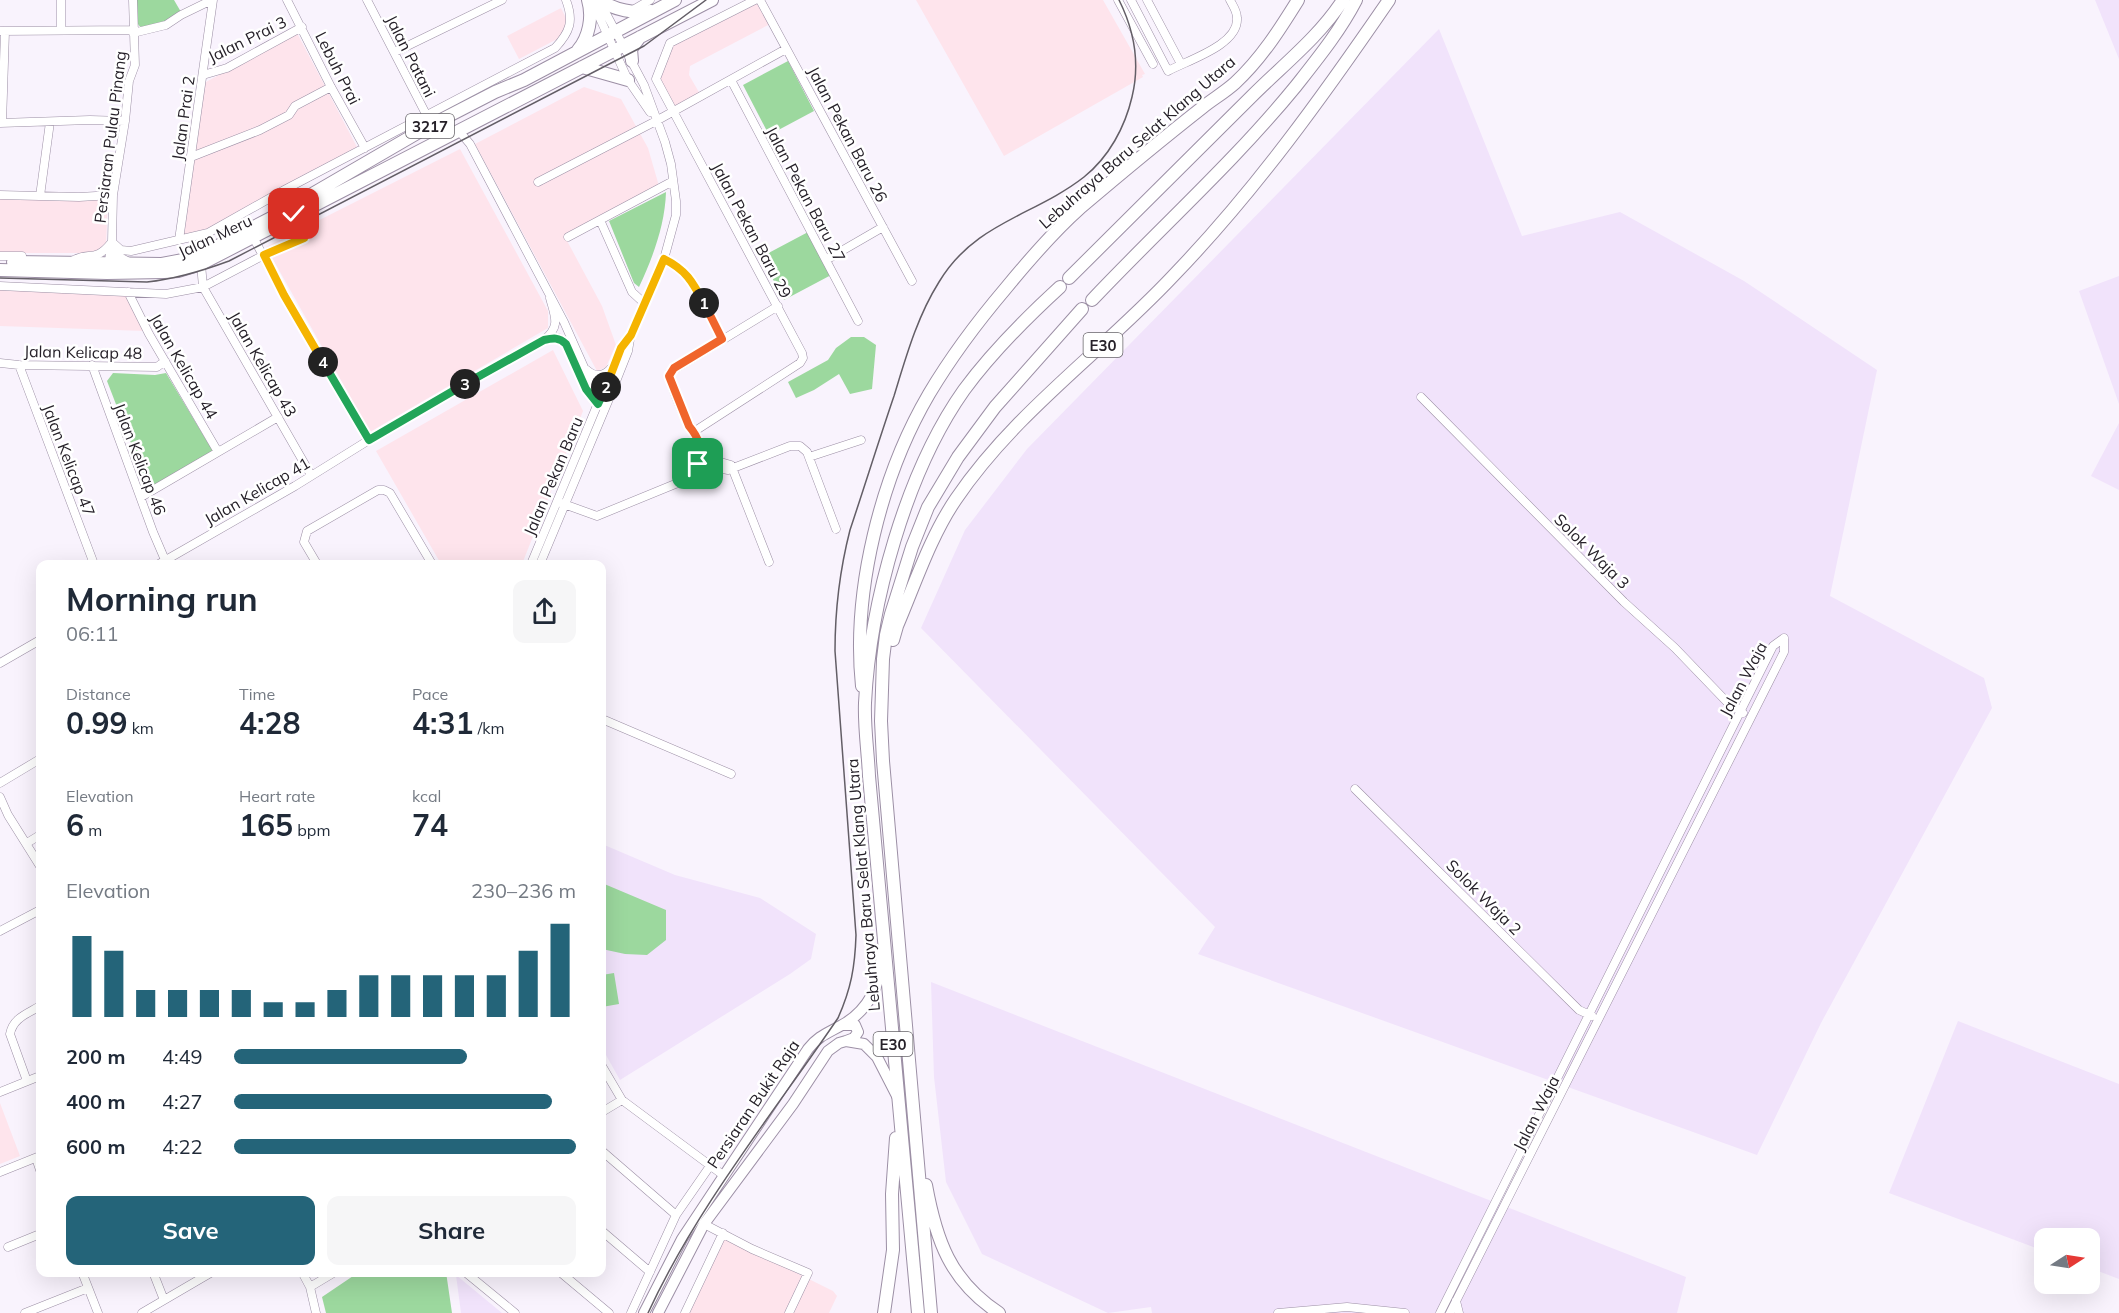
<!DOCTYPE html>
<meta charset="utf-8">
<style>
body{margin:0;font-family:Mulish,sans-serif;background:#f6f6f7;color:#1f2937;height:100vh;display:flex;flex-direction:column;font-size:22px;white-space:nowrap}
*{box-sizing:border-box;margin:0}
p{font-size:20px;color:#747a83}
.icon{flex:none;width:33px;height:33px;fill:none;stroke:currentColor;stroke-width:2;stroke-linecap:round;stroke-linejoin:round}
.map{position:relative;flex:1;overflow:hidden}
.side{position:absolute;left:36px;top:560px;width:570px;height:717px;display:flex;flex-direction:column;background:#fff;border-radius:12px;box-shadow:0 6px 24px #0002}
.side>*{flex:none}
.needle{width:39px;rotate:78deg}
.fabs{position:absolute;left:2034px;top:1228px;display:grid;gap:12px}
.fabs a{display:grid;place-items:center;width:66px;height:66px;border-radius:12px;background:#fff;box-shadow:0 6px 24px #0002;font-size:30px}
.pin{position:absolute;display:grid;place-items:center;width:51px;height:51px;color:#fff;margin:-26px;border-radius:12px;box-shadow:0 3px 9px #0006}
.km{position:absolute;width:30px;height:30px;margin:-15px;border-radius:50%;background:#222;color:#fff;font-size:16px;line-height:30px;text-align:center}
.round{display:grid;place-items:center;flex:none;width:63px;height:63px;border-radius:12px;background:#f6f6f7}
.overview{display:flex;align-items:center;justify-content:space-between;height:102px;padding:0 30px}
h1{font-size:33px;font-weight:700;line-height:45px}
.metrics{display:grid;grid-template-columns:repeat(3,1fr);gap:9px;height:102px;padding:6px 30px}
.metrics div{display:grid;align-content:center}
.metrics b{font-size:30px;font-weight:700}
.metrics small{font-size:16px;font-weight:400}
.metrics p{font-size:16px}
.chart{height:168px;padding:12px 30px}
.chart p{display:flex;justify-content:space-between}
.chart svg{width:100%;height:108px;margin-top:6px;stroke:#246479;stroke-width:6}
.cta{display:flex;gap:12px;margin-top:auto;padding:12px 30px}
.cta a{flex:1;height:69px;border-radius:12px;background:#246479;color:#fff;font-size:24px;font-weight:700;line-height:69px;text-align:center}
.cta a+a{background:#f6f6f7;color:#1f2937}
ul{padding:0 30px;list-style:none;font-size:20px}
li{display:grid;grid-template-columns:96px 72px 1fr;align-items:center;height:45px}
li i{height:15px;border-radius:8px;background:#246479}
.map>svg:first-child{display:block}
</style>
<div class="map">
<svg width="2119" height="1313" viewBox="0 0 2119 1313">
<rect width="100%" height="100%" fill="#f9f3fd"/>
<!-- commercial -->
<path fill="#fee4ec" d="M916 0H1103L1145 74 1142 75 1143 77 1004 156Z
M758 1 770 24 690 66 689 75 700 94 675 107 659 79 671 44Z
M561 8 568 22 563 36 519 59 507 36Z
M297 33 358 149 203 231 182 237 204 83Z
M584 87 621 99 648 148 659 186 565 237 602 306 616 345 606 367 597 371 475 144Z
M460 149 548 311V328L370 432 266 247Z
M0 197H108L106 246 96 253H0Z
M0 288 126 295 145 331 0 326Z
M553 350 583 411 522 564H441L376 451Z
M0 1103 20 1156 0 1164Z
M724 1237 833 1291 837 1296 829 1313H688Z"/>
<!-- built -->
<path fill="#f1e3fb" d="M2095 0H2119V59Z
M1439 29 1522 236 1620 212 1744 281 1877 370 1830 596 1984 678 1992 708 1821 1023 1757 1155 1198 954 1215 927 921 628 965 530 1027 449Z
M2119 276V404L2079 291Z
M2119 423V490L2091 476Z
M602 844 675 875 760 898 816 934 811 959 790 974 620 1080 602 1048Z
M931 982 1686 1277 1677 1313H1152L1151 1307 1108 1313 982 1254 946 1182 934 1077Z
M1958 1021 2119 1084V1279L2090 1268V1239H2044V1251L1889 1193Z
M456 1275 502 1313H461Z"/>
<!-- green -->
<path fill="#9cd89e" d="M137 0H174L181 12C174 17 143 36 138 24 135 18 137 6 137 0Z
M788 61 814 111 769 135 743 85Z
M666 192C665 225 653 257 639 287L634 283 609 221Z
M810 231 833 274 784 300 761 257Z
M851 337H864L876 345 872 389 850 394 839 374 814 390 796 398 788 382 828 360 836 348Z
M113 373 155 375 166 373 214 453 152 489 148 487 107 381Z
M602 883 666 910V940L647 955 625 954 602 949Z
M614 973 619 1004 602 1007V975Z
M359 1272H446L452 1313H326L322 1297Z"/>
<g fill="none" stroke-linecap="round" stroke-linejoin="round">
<defs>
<path id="minor" d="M61 0V30
M287 0 331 87 365 148
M367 0 428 118
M760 0 912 281
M1118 0 1153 64
M1131 0 1168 71C1188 60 1239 45 1237 18 1237 11 1233 6 1230 0
M1147 0 1181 64
M592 1 628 80 650 112
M633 10 650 0
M0 31 133 30
M133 33 166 25 181 15 212 0
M395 52 502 0
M203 75 227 68 302 27
M731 80 858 321
M0 123 90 120 125 121
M2 123 5 31
M459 131 470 144 564 322 591 383 596 391 609 399
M191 157 260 130 289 115 295 106 331 87
M538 182 656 121 786 49
M0 195 79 197 113 195
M40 196 50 122
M600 220 632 292 644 303
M253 237 284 295 369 440
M568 237 673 181
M179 240 213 0
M112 242 121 250 131 251 208 233 286 189 555 48C570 32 574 21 566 0
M112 244 116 255 129 262
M0 256H22
M664 259C696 275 706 309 722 339
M826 260 883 227
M72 261C89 251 95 263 111 243
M201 264 203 287 311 475
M108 266 112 242 113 195 125 121 129 81 135 65 133 0
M0 286 166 294 203 287 264 255 305 238 294 214
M128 292 149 334 218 452
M545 340 559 338C581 351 577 392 602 406
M0 363 19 365 157 367 165 361
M19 365 94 564
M92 365 153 532 165 560
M587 370C596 378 605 376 612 367
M1421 397 1624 602 1675 648 1726 701 1743 713
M695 431 800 363 803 358 802 353 656 79 670 43 755 0
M695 431C687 427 668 382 670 372L778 306
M700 456 731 465 769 562
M809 457 861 440
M698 464 728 470 790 446H800L807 452 836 529
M141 497 278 417
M561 503 597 516 685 480C700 464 701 452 695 431
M159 564 295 486 369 440 544 340C561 326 555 317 550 298
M317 564 304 542 307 531 378 490H384L390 493 432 564
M531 564 621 348 631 335 664 259 676 215V201L671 164 665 142 644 85 600 2
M540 564 609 399 628 351 630 339
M0 663 40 640
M602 719 731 774
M0 783 40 759
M1355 789 1579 1010 1592 1016
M0 797 8 815 40 866
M27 843 40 835
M0 931 40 910
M602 1066 622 1100 723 1175
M27 1081 10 1034C13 1018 27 1014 40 1006
M0 1092 40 1076
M602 1112 622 1100
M602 1151 676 1215
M36 1158 40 1170
M0 1172 40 1156
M704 1224 752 1249 808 1273 789 1313
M602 1231 650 1272
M8 1247 40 1234
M82 1272 98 1313
M153 1272 164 1300
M302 1272 310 1287 316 1313
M465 1272 515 1313
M560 1272 609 1313
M310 1287 335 1272
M1456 1301 1459 1313
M25 1313 88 1288
M142 1313 212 1272
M631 1313 676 1215 710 1166
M685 1313 723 1233
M1278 1313 1347 1307 1405 1313
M1440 1313 1773 646 1784 638
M1450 1313 1784 652V638"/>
<path id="major" d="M844 1025H855L858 1032 854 1038 846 1041
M644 1313 682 1239 808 1049C818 1036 828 1033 842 1025 867 1012 883 983 881 954
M658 1313 704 1224 793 1104 828 1051 839 1043 846 1041 864 1044 877 1057 897 1096"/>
<path id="highway" d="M601 0C613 10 636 14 651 11
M578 50C589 37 593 17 588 0
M632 61 631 49 640 37
M582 67 628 80
M13 262 162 264 183 260 204 253 271 218 431 125 495 92 524 80 675 0
M0 270 107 273 164 272 178 271 201 264 712 0
M1069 278C1130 217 1191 157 1252 96 1283 65 1319 37 1343 0
M1092 300C1160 228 1234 162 1296 86 1318 58 1340 31 1356 0
M893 640 897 626C915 584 930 537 956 499 1015 412 1103 351 1174 275 1255 191 1323 96 1389 0
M862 686C852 591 881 476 929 394 951 357 978 321 1006 288 1029 260 1053 232 1080 208 1120 174 1161 140 1203 107 1213 99 1225 92 1235 83 1261 59 1280 29 1298 0
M926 1185C936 1240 950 1281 999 1313
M884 1313 893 1250 892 1194 896 1138
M918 1313 869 776C868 752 864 727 865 703 870 603 906 472 964 390 992 352 1025 319 1060 287
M931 1313 883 761 881 721 883 659 886 635 891 614 912 547 928 507 958 457 995 407 1082 309"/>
</defs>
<!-- minor casing -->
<use href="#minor" stroke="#9c8fa5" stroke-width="9"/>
<!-- major casing -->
<use href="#major" stroke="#9c8fa5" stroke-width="12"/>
<!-- highway casing -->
<use href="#highway" stroke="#9c8fa5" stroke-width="14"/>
<!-- minor -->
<use href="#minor" stroke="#fff" stroke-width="8"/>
<!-- major -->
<use href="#major" stroke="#fff" stroke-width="10"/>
<!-- highway -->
<use href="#highway" stroke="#fff" stroke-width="12"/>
<!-- tram -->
<path stroke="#635e66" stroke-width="1.5" d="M0 278 147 282C176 279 202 271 229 261L644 46 706 0
M648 1313C697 1207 772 1115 838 1018 851 989 855 967 856 935L835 651C835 610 840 569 850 530 865 485 879 440 894 396 906 357 917 317 939 282 975 222 1034 216 1084 177 1109 157 1125 127 1132 97 1140 64 1134 30 1119 0"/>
</g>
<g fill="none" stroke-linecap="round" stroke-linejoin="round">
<defs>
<path id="split-1" d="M698 464C702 447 699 438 689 426L669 376 674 368 722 339 704 303"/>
<path id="split-2" d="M606 387 621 348 631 335 664 259C686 270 692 281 704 303"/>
<path id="split-3" d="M465 384 544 340C553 338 559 337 566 344L586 389 598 404 606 387"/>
<path id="split-4" d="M323 362 369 440 465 384"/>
<path id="split-5" d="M294 214 304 238 264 255 284 295 323 362"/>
</defs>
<!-- split-1 casing -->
<use href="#split-1" stroke="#fff" stroke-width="12"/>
<!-- split-2 casing -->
<use href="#split-2" stroke="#fff" stroke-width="12"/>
<!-- split-3 casing -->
<use href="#split-3" stroke="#fff" stroke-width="12"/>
<!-- split-4 casing -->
<use href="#split-4" stroke="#fff" stroke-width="12"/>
<!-- split-5 casing -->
<use href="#split-5" stroke="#fff" stroke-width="12"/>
<!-- split-1 -->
<use href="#split-1" stroke="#f0652b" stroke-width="8"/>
<!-- split-2 -->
<use href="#split-2" stroke="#f5b400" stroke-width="8"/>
<!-- split-3 -->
<use href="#split-3" stroke="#22a559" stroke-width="8"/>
<!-- split-4 -->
<use href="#split-4" stroke="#22a559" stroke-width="8"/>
<!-- split-5 -->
<use href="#split-5" stroke="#f5b400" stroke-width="8"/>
</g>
<g text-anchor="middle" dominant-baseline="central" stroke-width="5" stroke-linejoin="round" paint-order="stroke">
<!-- shield labels -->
<g fill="#fff" stroke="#676469" stroke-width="1.5">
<rect x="406" y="114" width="48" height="24" rx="4.5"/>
<rect x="1083.5" y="333" width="39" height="24" rx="4.5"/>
<rect x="873.5" y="1032" width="39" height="24" rx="4.5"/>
</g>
<g font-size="15" font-weight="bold" fill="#262129">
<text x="430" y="126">3217</text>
<text x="1103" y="345">E30</text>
<text x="893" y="1044">E30</text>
</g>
<!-- street labels -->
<g font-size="16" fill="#262129" stroke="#fff">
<text transform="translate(247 39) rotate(-26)">Jalan Prai 3</text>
<text transform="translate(411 56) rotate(63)">Jalan Patani</text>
<text transform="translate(338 68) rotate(63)">Lebuh Prai</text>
<text transform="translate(183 118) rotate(-82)">Jalan Prai 2</text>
<text transform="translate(848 134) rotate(62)">Jalan Pekan Baru 26</text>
<text transform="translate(110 137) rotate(-83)">Persiaran Pulau Pinang</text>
<text transform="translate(1137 142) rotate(-41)">Lebuhraya Baru Selat Klang Utara</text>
<text transform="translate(806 194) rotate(62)">Jalan Pekan Baru 27</text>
<text transform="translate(752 230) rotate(62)">Jalan Pekan Baru 29</text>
<text transform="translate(215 236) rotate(-25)">Jalan Meru</text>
<text transform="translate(83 352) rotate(1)">Jalan Kelicap 48</text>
<text transform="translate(263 364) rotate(60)">Jalan Kelicap 43</text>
<text transform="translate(184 366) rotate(60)">Jalan Kelicap 44</text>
<text transform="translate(140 459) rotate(69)">Jalan Kelicap 46</text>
<text transform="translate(69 460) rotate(69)">Jalan Kelicap 47</text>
<text transform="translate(553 476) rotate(-67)">Jalan Pekan Baru</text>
<text transform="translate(257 491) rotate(-30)">Jalan Kelicap 41</text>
<text transform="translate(1592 551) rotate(45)">Solok Waja 3</text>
<text transform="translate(1743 679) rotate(-62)">Jalan Waja</text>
<text transform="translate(863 885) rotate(-95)">Lebuhraya Baru Selat Klang Utara</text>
<text transform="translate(1484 897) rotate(45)">Solok Waja 2</text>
<text transform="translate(753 1104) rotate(-56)">Persiaran Bukit Raja</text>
<text transform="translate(1536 1113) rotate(-63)">Jalan Waja</text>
</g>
</g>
</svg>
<div class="fabs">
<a><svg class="needle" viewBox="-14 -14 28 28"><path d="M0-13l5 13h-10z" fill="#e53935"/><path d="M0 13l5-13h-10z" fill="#747a83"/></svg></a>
</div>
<div class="pin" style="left:698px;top:464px;background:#1e9e55"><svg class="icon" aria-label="arrive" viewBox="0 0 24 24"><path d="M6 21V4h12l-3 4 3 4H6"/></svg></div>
<div class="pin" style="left:294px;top:214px;background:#d93025"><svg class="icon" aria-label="check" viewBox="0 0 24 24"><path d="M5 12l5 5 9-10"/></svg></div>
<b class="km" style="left:704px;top:303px">1</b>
<b class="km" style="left:606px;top:387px">2</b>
<b class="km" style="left:465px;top:384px">3</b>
<b class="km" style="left:323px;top:362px">4</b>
<section class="side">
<div class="overview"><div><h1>Morning run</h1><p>06:11</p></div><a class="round"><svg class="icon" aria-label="share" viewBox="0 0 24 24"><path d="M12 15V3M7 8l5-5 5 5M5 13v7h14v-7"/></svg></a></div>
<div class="metrics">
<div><p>Distance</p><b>0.99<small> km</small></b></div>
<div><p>Time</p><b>4:28</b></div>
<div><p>Pace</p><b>4:31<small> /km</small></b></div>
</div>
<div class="metrics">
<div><p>Elevation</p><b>6<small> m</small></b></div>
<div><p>Heart rate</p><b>165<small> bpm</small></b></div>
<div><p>kcal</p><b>74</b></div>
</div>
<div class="chart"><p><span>Elevation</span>230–236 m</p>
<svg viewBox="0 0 160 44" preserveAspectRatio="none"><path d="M5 44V11M15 44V17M25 44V33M35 44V33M45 44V33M55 44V33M65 44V38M75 44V38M85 44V33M95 44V27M105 44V27M115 44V27M125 44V27M135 44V27M145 44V17M155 44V6"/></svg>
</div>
<ul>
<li><b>200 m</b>4:49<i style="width:68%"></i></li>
<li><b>400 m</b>4:27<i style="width:93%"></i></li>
<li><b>600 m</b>4:22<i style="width:100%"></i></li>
</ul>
<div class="cta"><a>Save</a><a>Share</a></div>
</section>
</div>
